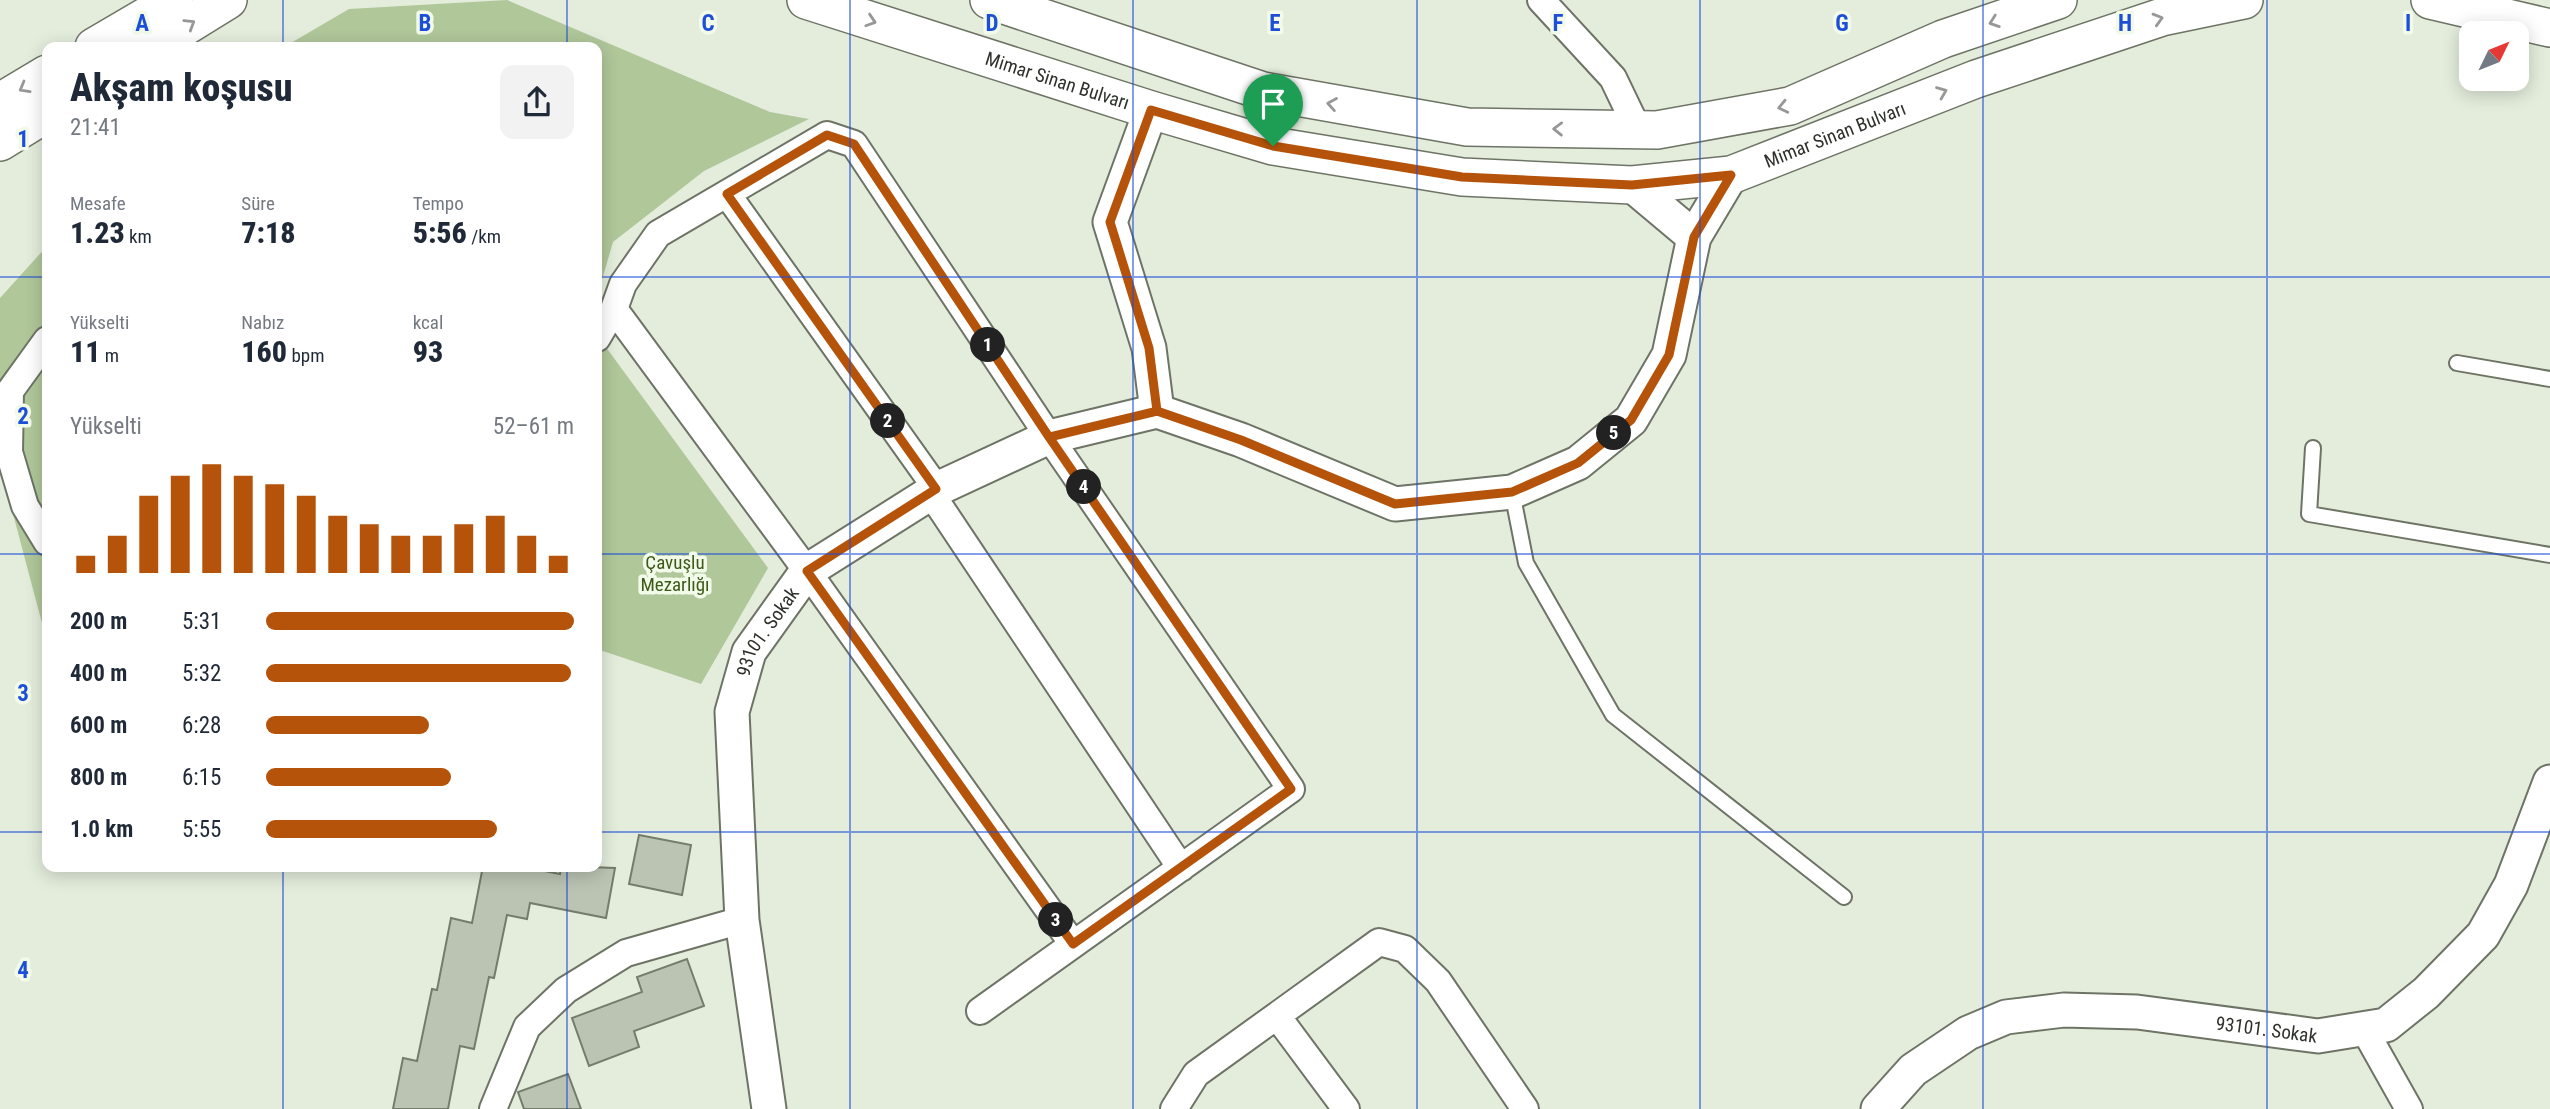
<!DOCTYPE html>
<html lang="tr">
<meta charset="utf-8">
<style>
body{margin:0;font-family:"Roboto Condensed",sans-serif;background:#f2f2f3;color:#1f2937;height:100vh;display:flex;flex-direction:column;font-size:26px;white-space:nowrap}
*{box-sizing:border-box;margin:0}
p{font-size:23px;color:#747a83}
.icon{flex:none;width:38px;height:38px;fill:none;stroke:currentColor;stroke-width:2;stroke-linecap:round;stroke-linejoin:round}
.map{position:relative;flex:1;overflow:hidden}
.drawer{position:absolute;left:42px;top:42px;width:560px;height:830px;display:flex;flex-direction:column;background:#fff;border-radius:14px;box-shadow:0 4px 18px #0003}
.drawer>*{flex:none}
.needle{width:46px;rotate:47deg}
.fabs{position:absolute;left:2459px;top:21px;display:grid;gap:14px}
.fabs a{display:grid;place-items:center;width:70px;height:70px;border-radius:14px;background:#fff;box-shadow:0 4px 18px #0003;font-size:35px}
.pin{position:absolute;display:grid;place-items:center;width:60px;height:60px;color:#fff;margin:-72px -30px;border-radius:50% 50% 50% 0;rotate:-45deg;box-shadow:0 0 7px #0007}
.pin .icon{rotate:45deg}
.km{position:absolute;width:35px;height:35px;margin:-18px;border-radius:50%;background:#222;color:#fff;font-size:19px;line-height:35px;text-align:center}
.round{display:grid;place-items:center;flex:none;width:74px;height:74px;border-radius:14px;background:#f2f2f3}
.overview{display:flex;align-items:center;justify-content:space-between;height:119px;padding:0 28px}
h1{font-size:38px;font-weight:800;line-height:52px}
.metrics{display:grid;grid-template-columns:repeat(3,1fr);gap:10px;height:119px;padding:7px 28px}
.metrics div{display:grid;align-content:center}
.metrics b{font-size:30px;font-weight:800}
.metrics small{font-size:19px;font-weight:400}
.metrics p{font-size:19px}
.chart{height:196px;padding:14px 28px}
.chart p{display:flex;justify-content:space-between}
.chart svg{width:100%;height:126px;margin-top:7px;stroke:#b45309;stroke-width:6}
ul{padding:0 28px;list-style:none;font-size:23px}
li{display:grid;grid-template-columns:112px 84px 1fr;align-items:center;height:52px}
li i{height:18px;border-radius:9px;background:#b45309}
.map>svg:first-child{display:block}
</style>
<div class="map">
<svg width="2550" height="1109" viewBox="0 0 2550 1109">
<rect width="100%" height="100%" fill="#e4eddc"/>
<!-- green -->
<path fill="#b0c79a" d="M507 0 770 112 809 119 704 171 613 242 597 297V47H284L349 9Z
M47 246V642L0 465V298Z
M597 335 768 568 701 684 597 649Z"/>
<!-- building -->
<path fill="#bbc4b3" stroke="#747c6c" stroke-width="2" d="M639 835 691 845 682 895 629 884Z
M483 866H520L560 874 561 866 615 868 606 918 530 903 527 919 507 915 494 978 489 977 474 1049 460 1046 448 1109H393L403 1058 417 1061 432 989 437 990 451 918 472 923Z
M687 959 704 1006 634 1031 639 1047 589 1066 572 1018 642 992 637 977Z
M568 1074 581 1109H524L518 1092Z"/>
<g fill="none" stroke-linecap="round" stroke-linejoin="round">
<defs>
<path id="service" d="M2457 363 2550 379
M2313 448 2309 514 2550 555
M1512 492 1526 563 1613 715 1844 897"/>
<path id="minor" d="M1541 0 1613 78 1638 130
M727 194 937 489
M614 309 807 571 1073 944
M597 338 614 309 623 284 658 234 827 135 854 144 1049 437 1291 789 980 1011
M47 340 10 391 9 452 25 506 47 542
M930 492 1181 868
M1277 1016 1346 1109
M2364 1029 2409 1109
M493 1109 527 1027 566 990 626 953 742 920
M1174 1109 1196 1074 1379 942 1405 949 1438 981 1525 1109"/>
<g id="tertiary">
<path d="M1151 110 1110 222 1149 348 1157 411"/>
<path d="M1632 185 1694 237"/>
<path id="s1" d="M769 1109 742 920 732 712 749 652 807 571 937 489 1049 437 1157 411 1241 440 1395 504 1512 492 1578 463 1631 420 1669 355 1694 237 1731 175"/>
<path id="s2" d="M1878 1109 1913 1070 1968 1033 2006 1017 2064 1010 2137 1012 2318 1036 2386 1025 2426 993 2483 935 2511 885 2550 782"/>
</g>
<g id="secondary">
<path id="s3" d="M806 0 1151 110 1273 146 1462 177 1632 185 1731 175 1976 79 2162 17 2244 0"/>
<path d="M989 0 1263 91 1467 127 1657 130 1790 106 1943 39 2058 0"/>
<path d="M2430 0 2550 28"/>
<path d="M94 47 174 0"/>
<path d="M152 47 228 0"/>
<path d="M0 102 47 74"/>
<path d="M0 142 47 113"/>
</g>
</defs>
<!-- service casing -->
<use href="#service" stroke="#6d7465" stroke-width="18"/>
<!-- minor casing -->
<use href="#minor" stroke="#6d7465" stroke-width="30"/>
<!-- tertiary casing -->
<use href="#tertiary" stroke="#6d7465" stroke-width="37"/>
<!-- secondary casing -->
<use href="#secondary" stroke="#6d7465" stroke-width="40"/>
<!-- service -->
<use href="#service" stroke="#fff" stroke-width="14"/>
<!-- minor -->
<use href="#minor" stroke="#fff" stroke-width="26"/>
<!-- tertiary -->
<use href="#tertiary" stroke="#fff" stroke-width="33"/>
<!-- secondary -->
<use href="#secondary" stroke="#fff" stroke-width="37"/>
</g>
<!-- one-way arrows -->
<defs><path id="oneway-chevron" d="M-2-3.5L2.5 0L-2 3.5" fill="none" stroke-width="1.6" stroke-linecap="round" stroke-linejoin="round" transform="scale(1.75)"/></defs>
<g stroke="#979895">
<use href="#oneway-chevron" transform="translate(2158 19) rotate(-16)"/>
<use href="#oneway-chevron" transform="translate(871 21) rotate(18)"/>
<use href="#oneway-chevron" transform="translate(1994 22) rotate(161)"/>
<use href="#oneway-chevron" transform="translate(190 24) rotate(-32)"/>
<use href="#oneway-chevron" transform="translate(24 88) rotate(150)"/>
<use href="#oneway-chevron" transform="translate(1942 92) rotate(-22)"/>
<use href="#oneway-chevron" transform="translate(1332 104) rotate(-170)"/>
<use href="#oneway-chevron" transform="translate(1783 107) rotate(167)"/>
<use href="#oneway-chevron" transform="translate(1558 129) rotate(-179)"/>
</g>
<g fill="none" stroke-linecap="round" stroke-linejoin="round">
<defs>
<path id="route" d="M1273 146 1151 110 1110 222 1149 348 1157 411 1049 437 854 144 827 135 727 194 936 489 807 571 1073 944 1291 789 1049 437 1157 411 1241 440 1395 504 1512 492 1578 463 1631 420 1669 355 1694 237 1731 175 1632 185 1462 177 1273 146"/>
</defs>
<!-- route casing -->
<use href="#route" stroke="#fff" stroke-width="14"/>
<!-- route -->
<use href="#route" stroke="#b45309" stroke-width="9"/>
</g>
<!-- grid -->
<path fill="none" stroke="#1d4ed8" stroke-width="2" stroke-opacity="0.55" d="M283 0V47M567 0V47M850 0V1109M1133 0V1109M1417 0V1109M1700 0V1109M1983 0V1109M2267 0V1109M0 277H47M597 277H2550M0 554H47M597 554H2550M0 832H47M597 832H2550M283 866V1109M567 866V1109"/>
<g text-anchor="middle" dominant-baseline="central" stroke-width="7" stroke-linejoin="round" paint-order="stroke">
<!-- street labels -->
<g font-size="19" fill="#2f322b" stroke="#f2fbe9">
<text stroke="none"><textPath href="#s3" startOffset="264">Mimar Sinan Bulvarı</textPath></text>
<text stroke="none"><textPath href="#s3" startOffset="1062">Mimar Sinan Bulvarı</textPath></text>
<text stroke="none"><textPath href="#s1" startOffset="488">93101. Sokak</textPath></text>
<text stroke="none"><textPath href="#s2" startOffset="422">93101. Sokak</textPath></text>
</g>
<!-- park labels -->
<g font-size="19" fill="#3e5a18" stroke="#f2fbe9">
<text x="675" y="562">Çavuşlu<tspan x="675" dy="22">Mezarlığı</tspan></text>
</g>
</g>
<g font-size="23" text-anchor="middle" font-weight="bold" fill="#1d4ed8" stroke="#f2fbe9" stroke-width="7" stroke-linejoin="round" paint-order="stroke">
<text x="142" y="31">A</text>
<text x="425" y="31">B</text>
<text x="708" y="31">C</text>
<text x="992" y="31">D</text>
<text x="1275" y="31">E</text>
<text x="1558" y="31">F</text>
<text x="1842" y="31">G</text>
<text x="2125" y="31">H</text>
<text x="2408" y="31">I</text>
<text x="23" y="147">1</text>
<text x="23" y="424">2</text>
<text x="23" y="701">3</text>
<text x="23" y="978">4</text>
</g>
</svg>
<div class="fabs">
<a><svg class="needle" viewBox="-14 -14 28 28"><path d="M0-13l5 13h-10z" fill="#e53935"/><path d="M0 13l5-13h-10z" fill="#747a83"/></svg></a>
</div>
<div class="pin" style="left:1273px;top:146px;background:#1e9e55"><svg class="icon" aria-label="arrive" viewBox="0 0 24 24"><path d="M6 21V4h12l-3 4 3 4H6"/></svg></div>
<b class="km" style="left:988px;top:345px">1</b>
<b class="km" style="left:888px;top:421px">2</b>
<b class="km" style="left:1056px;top:920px">3</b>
<b class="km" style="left:1084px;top:487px">4</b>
<b class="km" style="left:1614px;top:433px">5</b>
<section class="drawer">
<div class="overview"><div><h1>Akşam koşusu</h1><p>21:41</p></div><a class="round"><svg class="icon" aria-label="share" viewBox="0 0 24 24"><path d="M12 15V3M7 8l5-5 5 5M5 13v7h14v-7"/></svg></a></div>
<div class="metrics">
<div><p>Mesafe</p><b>1.23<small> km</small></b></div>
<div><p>Süre</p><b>7:18</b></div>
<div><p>Tempo</p><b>5:56<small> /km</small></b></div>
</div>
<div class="metrics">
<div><p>Yükselti</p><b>11<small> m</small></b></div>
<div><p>Nabız</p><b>160<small> bpm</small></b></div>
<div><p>kcal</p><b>93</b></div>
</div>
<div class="chart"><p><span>Yükselti</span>52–61 m</p>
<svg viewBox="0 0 160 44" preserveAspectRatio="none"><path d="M5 44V38M15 44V31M25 44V17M35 44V10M45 44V6M55 44V10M65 44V13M75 44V17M85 44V24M95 44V27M105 44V31M115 44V31M125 44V27M135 44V24M145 44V31M155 44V38"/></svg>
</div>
<ul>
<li><b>200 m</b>5:31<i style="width:100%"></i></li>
<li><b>400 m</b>5:32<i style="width:99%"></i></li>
<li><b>600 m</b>6:28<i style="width:53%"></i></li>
<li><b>800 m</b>6:15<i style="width:60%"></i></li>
<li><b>1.0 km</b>5:55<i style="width:75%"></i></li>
</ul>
</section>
</div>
